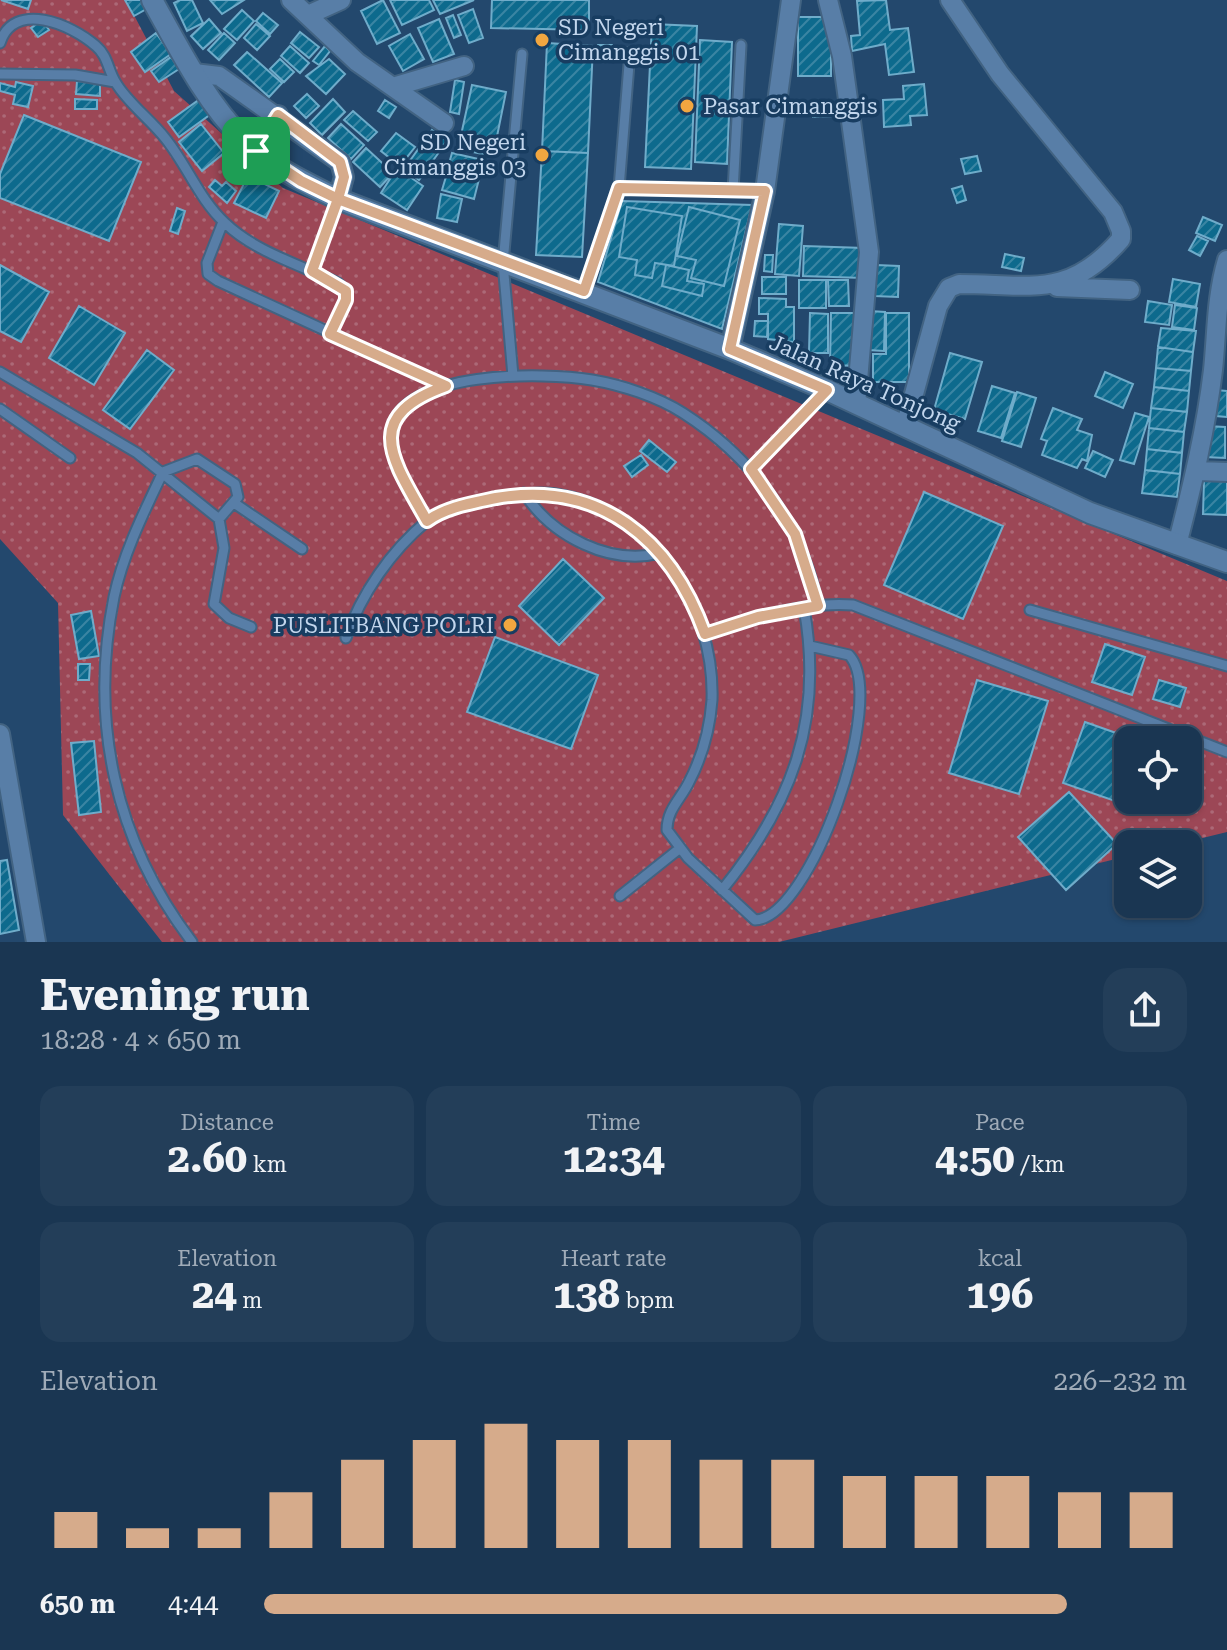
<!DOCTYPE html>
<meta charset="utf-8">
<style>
body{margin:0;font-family:"Roboto Serif",serif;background:#233e59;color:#f1f3f6;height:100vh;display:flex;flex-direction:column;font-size:30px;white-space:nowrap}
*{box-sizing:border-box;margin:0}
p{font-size:26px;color:#9fabb8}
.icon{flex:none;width:44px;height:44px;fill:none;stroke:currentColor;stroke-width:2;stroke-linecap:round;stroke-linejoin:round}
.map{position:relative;height:942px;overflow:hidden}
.sheet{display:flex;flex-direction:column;background:#1a3652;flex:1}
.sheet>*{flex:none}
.tools{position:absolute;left:1114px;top:726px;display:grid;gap:16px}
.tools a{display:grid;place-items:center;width:88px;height:88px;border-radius:16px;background:#1a3652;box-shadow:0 2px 6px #0004,0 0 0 2px #385069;font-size:40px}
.pin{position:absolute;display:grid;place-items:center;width:68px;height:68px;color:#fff;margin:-34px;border-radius:16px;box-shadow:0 4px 12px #0006}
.round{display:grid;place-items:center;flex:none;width:84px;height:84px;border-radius:24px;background:#233e59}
.headline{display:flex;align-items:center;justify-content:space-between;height:136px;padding:0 40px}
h1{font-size:44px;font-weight:700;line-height:60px}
.stats{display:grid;grid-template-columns:repeat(3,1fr);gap:12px;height:136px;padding:8px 40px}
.stats div{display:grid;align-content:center;border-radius:20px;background:#233e59;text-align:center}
.stats b{font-size:40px;font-weight:700}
.stats small{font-size:22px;font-weight:400}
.stats p{font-size:22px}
.chart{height:224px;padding:16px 40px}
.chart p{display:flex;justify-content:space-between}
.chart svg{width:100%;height:144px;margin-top:8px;stroke:#d6ab8b;stroke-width:6}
ul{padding:0 40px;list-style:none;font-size:26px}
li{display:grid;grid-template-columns:128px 96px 1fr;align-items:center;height:60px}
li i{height:20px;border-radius:10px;background:#d6ab8b}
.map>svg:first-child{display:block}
</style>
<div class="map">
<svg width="1227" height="942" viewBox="0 0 1227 942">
<defs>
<pattern id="park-dots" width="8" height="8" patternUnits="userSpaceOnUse" patternTransform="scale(2)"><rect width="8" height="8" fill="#9c4756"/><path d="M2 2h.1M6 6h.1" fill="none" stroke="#ac6977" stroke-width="1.8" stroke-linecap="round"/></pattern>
<pattern id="building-hatch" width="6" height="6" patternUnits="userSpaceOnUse" patternTransform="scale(2)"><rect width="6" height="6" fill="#0d6a8d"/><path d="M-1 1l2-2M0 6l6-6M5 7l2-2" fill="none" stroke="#3a85a3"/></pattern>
</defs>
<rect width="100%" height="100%" fill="#23486d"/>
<!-- park -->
<path fill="url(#park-dots)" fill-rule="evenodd" d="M0 0H126L174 91 283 188 1227 581V832L1178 844H1128V856L779 942H162L63 815 58 603 0 539ZM1128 740H1188V800H1128Z"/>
<!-- building -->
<path fill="url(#building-hatch)" stroke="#6facca" stroke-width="2" d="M1 0H31L28 9Z
M125 0H144L148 8 134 16Z
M180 0H192L203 23 187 31 174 3Z
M210 0H244L222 14Z
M383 0 400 33 377 44 361 11Z
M390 0H429L434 10 402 25Z
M433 0H474L440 14Z
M492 0H589V30L491 28Z
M886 0 890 30 908 28 914 72 889 75 885 44 852 51 851 36 860 35 857 1Z
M473 9 483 38 469 43 458 15Z
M242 10 254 21 237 40 224 29Z
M263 13 278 25 270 34 256 21Z
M453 15 461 35 454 38 446 18Z
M798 17H831V76H798Z
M209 19 221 33 203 49 191 36Z
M439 19 454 54 433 62 418 28Z
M42 20 49 30 38 37 31 28Z
M256 24 270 36 257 50 244 38Z
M652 24 697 26 691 169 645 167Z
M300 32 319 47 309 58 291 43Z
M156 33 171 54 145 72 131 52Z
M224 33 235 43 219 60 208 50Z
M410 34 424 59 403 71 389 46Z
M700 40 732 42 727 164 695 162Z
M547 43 593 46 588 153 542 151Z
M598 45H612V59L599 60Z
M290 46 309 63 300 73 281 56Z
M325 46 330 51 319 65 313 61Z
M247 52 282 83 269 97 234 65Z
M171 57 179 69 159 82 151 71Z
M280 59 294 72 284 82 270 69Z
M329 59 345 74 326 94 306 76Z
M455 80 464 82 459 114 450 112Z
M77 81 100 82V96L76 94Z
M16 82 33 86 28 107 13 104 15 95 0 91V83L15 87Z
M924 84 927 115 910 116 911 125 884 127 883 100 904 99 903 86Z
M472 85 506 92 493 156 458 149Z
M307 94 319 106 306 118 294 106Z
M75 99 97 100V109H75Z
M200 99 211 114 179 137 168 122Z
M333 99 345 112 322 135 310 123Z
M385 100 396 107 389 118 378 111Z
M842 104 843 116 813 117V106Z
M353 111 377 132 368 141 344 120Z
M24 115 141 162 109 241 0 198V174Z
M201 124 224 153 202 171 179 142Z
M341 124 364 145 351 159 328 138Z
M432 130 447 141 419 180 404 169Z
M396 133 415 147 400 166 381 151Z
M366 148 393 173 380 187 353 162Z
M542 151 588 153 582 257 536 255Z
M452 153 483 160 480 175 448 167Z
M977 156 981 171 965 174 961 159Z
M397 168 423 186 407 210 381 193Z
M448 170 479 179 474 199 442 190Z
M248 176 279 191 266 218 234 203Z
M215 180 222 186 226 182 236 191 227 203 209 187Z
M962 186 966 200 957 203 952 189Z
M441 194 462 199 457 222 437 218Z
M622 201 752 205 722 329 598 282Z
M627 207 682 216 674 266 655 263 652 278 635 275 637 260 619 257Z
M689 207 740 220 724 286 691 278 696 260 677 256Z
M177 208 185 211 178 234 170 231Z
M1203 217 1222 225 1215 241 1196 233Z
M779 224 803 226 799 276 775 274Z
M1197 236 1208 241 1200 256 1189 250Z
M804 246 864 248 863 278 803 276Z
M1005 254 1024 258 1021 271 1002 267Z
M765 255H773L772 272 764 271Z
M0 265 49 292 21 342 0 331Z
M666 265 689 270 687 281 704 284 702 296 662 286Z
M876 265 899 266 898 297 875 296Z
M762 277H786V294H762Z
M1173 279 1200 284 1196 307 1169 302Z
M799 280H826V308H799Z
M828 280H848L849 306H829Z
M759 298 786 299V307H794V342L768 339V314H759Z
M1148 301 1172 305 1169 325 1145 322Z
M1175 305 1197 308 1194 330 1172 327Z
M79 306 125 333 94 385 49 358Z
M869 311 885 312 884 351 868 350Z
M810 313 828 314V353H809Z
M831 313H859L858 366 830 365Z
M886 313H909V382H873V354H886Z
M755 321H768L767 337 754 336Z
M1161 328 1196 331 1193 352 1158 347Z
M1158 347 1193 352 1191 371 1156 368Z
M147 350 174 370 130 429 103 410Z
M950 353 982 362 965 419 934 410Z
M1156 368 1191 371 1189 391 1154 387Z
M1105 372 1133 384 1123 408 1095 396Z
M992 386 1015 393 1001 438 978 431Z
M1154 387 1189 391 1187 412 1151 408Z
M1216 390 1227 391V417L1216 416Z
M1017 392 1036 398 1021 447 1002 441Z
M1053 408 1082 419 1077 430 1092 435 1087 461 1082 459 1077 468 1042 455 1047 441 1041 439Z
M1151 408 1187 412 1184 432 1149 428Z
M1135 413 1149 417 1134 464 1120 460Z
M1206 426 1225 427V458L1205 457Z
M1149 428 1184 432 1182 453 1147 449Z
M649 440 676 462 667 472 640 451Z
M1147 449 1182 453 1180 474 1145 470Z
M1093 451 1113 460 1105 477 1085 468Z
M641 455 648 465 632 477 624 466Z
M1145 470 1180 474 1177 497 1142 493Z
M1204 480 1227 481V515L1203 514Z
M924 492 1003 526 963 619 884 585Z
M563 559 604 598 559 645 519 606Z
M91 611 99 656 79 659 71 615Z
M495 637 598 675 571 749 467 712Z
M1105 644 1145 657 1132 695 1092 682Z
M78 664H90L89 680H78Z
M977 680 1048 701 1019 794 949 773Z
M1159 680 1186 688 1180 707 1153 699Z
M1085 722 1136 740H1128V800H1144L1141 810 1063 783Z
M94 741 101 812 79 815 71 743Z
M1069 792 1117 844 1066 890 1018 837Z
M7 860 19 930 0 934V861Z"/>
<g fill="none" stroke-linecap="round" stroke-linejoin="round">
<defs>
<path id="lane" d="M0 43C14 0 71 24 96 46 108 56 108 71 116 83 128 103 150 119 165 138 187 165 199 199 225 223 255 252 301 265 338 283L346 291V300L330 334
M0 74 75 75 115 82
M619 188 765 191
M733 191 741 45
M223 222 207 263 208 274 218 281 446 386
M312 271 338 199
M584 291 619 188 630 52
M0 372 137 453 219 519 224 548 214 604 229 618 251 627
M513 376 503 263 522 54
M0 409 70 458
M751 469 827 390
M524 493C552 536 609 566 661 553
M234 503 302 549
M427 521C446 507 472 503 496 498 515 495 536 491 556 494 653 509 715 607 712 700 710 728 702 757 689 782 681 799 667 809 667 830L688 858 755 920C810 919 889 697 849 655L810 646
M1030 610 1227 666
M705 634C752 619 803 601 853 605L1227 752
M346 638C361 594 391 551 427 521 413 497 387 461 391 432 399 369 546 372 592 380 622 385 658 397 683 413 753 458 802 524 818 606
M722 890C792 804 824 720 804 608
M620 896 679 849
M192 942C115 841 89 722 114 597 123 554 144 512 163 472L197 459 235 484 238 497 219 519"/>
<path id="street" d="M291 0 357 62 444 123
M828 0 842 56 869 252 856 404
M308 15 341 0
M194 73 219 76 340 162 344 177 338 199
M393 87 464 66
M256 151 278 115
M1057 287 1130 290
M730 349 765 191 791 0
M905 427 938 306 949 288 959 284C1030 284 1068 300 1121 239V231L1113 212 1000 74 950 0
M1197 471 1227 472
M1177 545C1192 487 1206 429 1213 370 1217 332 1216 297 1227 260
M0 734 36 942"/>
<path id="secondary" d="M152 0C179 48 205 101 244 140 269 166 306 183 338 199L730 349 827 390 1090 513 1227 562"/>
</defs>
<!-- lane casing -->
<use href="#lane" stroke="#426382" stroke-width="13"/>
<!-- street casing -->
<use href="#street" stroke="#426382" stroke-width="22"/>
<!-- secondary casing -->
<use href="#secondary" stroke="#426382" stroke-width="24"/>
<!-- lane -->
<use href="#lane" stroke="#587ea7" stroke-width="9"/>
<!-- street -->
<use href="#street" stroke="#587ea7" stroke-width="18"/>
<!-- secondary -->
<use href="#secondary" stroke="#587ea7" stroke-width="20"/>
</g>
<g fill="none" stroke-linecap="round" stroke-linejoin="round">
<defs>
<path id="route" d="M256 151 301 181 338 199 312 271 346 291V300L330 334 446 386C360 417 392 459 427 521 446 507 473 503 496 498 600 480 671 539 705 634L758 617 818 606 795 534 751 469 827 390 730 349 765 191 619 188 584 291 338 199 344 177 340 162 278 115 256 151"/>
</defs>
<!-- route casing -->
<use href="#route" stroke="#fff" stroke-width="16"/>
<!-- route -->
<use href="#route" stroke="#d6ab8b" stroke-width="10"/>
</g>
<!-- markers -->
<g fill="#f1a640" stroke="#183d61" stroke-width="3">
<circle cx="542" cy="40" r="8"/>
<circle cx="687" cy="106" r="8"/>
<circle cx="542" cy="155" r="8"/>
<circle cx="510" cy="625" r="8"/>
</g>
<g text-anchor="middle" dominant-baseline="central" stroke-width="7" stroke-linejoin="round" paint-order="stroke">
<!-- poi labels -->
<g font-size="22" fill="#c2d6ed" stroke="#183d61" text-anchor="start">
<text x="558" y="27">SD Negeri<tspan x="558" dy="25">Cimanggis 01</tspan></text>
<text x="703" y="106">Pasar Cimanggis</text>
<text x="526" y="142" text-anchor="end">SD Negeri<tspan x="526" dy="25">Cimanggis 03</tspan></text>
<text x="494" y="625" text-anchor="end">PUSLITBANG POLRI</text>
</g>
<!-- street labels -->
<g font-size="22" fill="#c2d6ed" stroke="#183d61">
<text transform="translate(865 383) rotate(24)">Jalan Raya Tonjong</text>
</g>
</g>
</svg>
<div class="tools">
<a><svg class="icon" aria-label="locate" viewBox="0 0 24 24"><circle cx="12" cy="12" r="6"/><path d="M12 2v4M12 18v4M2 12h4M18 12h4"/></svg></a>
<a><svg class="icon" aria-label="layers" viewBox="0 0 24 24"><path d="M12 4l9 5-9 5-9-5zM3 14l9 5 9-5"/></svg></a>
</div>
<div class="pin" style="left:256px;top:151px;background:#1e9e55"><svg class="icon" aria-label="arrive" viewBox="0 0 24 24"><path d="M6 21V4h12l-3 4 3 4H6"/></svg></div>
</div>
<section class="sheet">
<div class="headline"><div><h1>Evening run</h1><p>18:28 · 4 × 650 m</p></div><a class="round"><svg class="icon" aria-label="share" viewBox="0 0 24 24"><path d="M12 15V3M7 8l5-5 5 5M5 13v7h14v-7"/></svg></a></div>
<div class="stats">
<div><p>Distance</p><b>2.60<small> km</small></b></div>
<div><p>Time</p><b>12:34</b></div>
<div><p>Pace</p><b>4:50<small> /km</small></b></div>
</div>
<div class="stats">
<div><p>Elevation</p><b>24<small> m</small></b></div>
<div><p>Heart rate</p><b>138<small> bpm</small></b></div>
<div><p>kcal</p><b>196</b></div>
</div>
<div class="chart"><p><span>Elevation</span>226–232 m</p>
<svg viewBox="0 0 160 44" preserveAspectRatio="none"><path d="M5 44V33M15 44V38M25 44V38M35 44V27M45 44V17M55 44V11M65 44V6M75 44V11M85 44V11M95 44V17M105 44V17M115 44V22M125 44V22M135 44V22M145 44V27M155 44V27"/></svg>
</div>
<ul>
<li><b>650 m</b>4:44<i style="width:87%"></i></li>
</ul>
</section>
